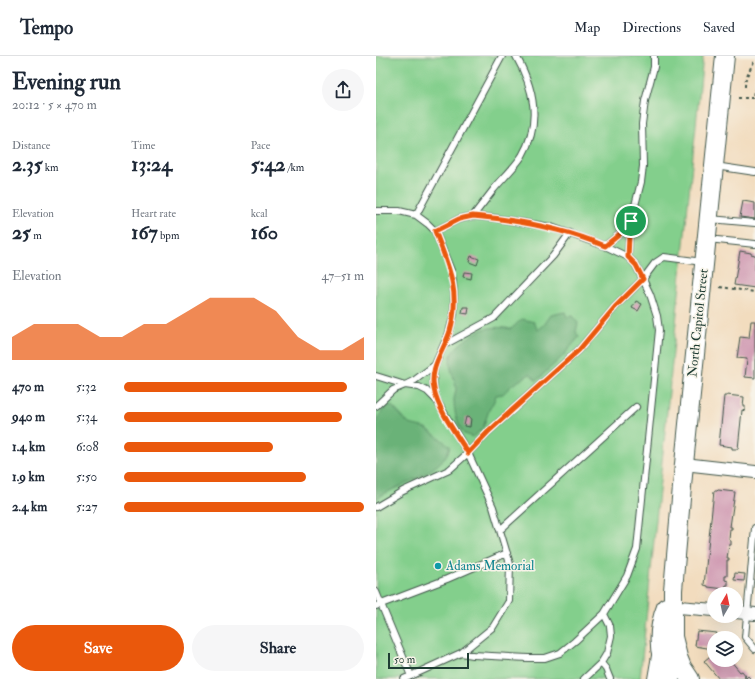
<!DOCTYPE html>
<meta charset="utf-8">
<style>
body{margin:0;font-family:"IM FELL Double Pica",serif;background:#f6f6f7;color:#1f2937;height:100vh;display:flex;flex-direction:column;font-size:15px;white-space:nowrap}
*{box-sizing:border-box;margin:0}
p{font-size:13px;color:#747a83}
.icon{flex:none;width:22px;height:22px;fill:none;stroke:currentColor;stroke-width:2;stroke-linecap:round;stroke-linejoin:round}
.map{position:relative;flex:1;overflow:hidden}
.side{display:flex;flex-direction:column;background:#fff;width:376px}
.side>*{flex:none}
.needle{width:26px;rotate:9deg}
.fabs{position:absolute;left:331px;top:531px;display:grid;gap:8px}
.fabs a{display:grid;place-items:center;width:36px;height:36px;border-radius:50%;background:#fff;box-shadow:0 4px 16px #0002;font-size:20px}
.scale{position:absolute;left:12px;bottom:10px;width:81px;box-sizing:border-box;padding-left:4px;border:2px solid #1f3d34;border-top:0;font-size:11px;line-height:14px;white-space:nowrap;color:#1f3d34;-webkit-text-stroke:3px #f7f3e8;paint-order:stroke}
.pin{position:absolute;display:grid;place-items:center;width:34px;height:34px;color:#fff;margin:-17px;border:2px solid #fff;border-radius:50%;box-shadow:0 1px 4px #0007}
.round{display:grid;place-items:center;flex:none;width:42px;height:42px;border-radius:21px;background:#f6f6f7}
.overview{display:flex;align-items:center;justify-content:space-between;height:68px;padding:0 12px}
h1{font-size:22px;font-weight:700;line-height:30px}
.figures{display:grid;grid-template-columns:repeat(3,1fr);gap:6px;height:68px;padding:4px 12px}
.figures div{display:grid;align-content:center}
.figures b{font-size:20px;font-weight:700}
.figures small{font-size:11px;font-weight:400}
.figures p{font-size:11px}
.chart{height:112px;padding:8px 12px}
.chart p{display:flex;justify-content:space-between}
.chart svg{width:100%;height:72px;margin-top:4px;fill:#ea580c;opacity:.7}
.button{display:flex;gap:8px;margin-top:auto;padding:8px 12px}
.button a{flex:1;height:46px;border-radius:24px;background:#ea580c;color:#fff;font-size:16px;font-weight:700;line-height:46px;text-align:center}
.button a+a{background:#f6f6f7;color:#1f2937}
ul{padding:0 12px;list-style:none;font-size:13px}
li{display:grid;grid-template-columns:64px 48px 1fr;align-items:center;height:30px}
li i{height:10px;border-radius:5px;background:#ea580c}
header{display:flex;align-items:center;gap:24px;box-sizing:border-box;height:56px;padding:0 20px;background:#fff;border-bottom:1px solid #e0e1e3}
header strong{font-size:19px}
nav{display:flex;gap:22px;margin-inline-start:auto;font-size:14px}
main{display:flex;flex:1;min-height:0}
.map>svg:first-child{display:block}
</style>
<header>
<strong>Tempo</strong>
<nav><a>Map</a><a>Directions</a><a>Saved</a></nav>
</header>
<main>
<section class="side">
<div class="overview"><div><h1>Evening run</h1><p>20:12 · 5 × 470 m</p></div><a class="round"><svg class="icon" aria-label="share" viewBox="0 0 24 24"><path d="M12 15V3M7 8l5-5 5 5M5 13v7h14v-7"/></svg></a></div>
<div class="figures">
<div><p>Distance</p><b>2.35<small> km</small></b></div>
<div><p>Time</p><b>13:24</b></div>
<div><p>Pace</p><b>5:42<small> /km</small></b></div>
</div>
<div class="figures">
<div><p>Elevation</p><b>25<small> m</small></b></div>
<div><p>Heart rate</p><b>167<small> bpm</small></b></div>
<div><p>kcal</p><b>160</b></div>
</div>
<div class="chart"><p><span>Elevation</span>47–51 m</p>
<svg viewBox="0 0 160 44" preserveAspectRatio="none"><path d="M0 44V30L10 22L20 22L30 22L40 30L50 30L60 22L70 22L80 14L90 6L100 6L110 6L120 14L130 30L140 38L150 38L160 30V44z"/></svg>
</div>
<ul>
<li><b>470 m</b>5:32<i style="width:93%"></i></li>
<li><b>940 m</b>5:34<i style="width:91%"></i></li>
<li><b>1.4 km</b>6:08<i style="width:62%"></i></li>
<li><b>1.9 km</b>5:50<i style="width:76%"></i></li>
<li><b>2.4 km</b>5:27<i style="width:100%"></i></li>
</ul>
<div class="button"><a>Save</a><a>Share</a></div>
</section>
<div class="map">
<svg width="379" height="623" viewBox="0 0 379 623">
<rect width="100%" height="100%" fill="#f7f3e8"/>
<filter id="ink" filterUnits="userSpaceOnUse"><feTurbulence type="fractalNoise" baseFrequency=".025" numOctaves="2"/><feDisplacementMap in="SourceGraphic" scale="8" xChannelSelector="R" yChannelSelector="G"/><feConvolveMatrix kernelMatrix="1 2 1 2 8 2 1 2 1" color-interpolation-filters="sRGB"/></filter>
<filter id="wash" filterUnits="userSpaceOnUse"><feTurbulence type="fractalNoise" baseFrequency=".012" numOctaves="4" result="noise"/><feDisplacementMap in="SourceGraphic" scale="16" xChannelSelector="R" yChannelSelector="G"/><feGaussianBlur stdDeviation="0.9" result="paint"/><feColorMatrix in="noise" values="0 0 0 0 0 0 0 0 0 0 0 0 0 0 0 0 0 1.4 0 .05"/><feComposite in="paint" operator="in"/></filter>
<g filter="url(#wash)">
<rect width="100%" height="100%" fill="#f2dcbe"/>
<!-- green -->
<path fill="#83cf8c" stroke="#518660" d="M0 0H327L264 623H0Z"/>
<!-- forest -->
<path fill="#6ab278" stroke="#447856" d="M189 256 191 261 196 260 202 267 200 276 203 281 186 301 160 325 154 318 136 329 127 338 120 339 118 345 113 354 107 372 97 381 88 378C81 367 78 356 78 343 79 339 80 335 80 331 78 321 72 310 75 300 77 291 99 276 108 273 117 271 127 271 135 273L146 263 158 266 162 274 168 269 175 259Z
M12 350H16L33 368 50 372 74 390C70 416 19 429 0 443V367L6 355Z"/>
<g id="blocks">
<!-- building -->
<path fill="#cf98b1" d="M367 145 379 147V163L364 161Z
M364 195 375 197V198L379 199V232L358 229Z
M95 200 103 203 101 209 93 206Z
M88 216 96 217 95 223 87 221Z
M260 245 266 248 262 255 256 252Z
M87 251H93L92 258 86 257Z
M375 265H379V322L369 321 371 303 361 302 364 281 373 282Z
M351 339 368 341 367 350H369V355L366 354 362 393H356V391L343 389 348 340H351Z
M90 361 95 362 94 371 88 370Z
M342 434 359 436 354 471H356V473H354L353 484 355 485V489H353L351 502H353V504H351V520H349V524L352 525V529H350L349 533 332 531V530L328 529 338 435H341Z
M359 517 369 518 368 525 358 524Z
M321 575 341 577 340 582H338L337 593 319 590Z
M338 597V604H354L364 616 366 615 370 620 368 621 370 622 372 620 375 623H343L328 605Z"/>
</g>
</g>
<g filter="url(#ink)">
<use href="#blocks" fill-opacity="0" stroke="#3f5549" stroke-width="1"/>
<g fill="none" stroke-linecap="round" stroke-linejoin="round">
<defs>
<path id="service" d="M339 110 379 116
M0 155H23L40 159 52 168 59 175 76 217 78 238V258L73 277 59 309
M40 159 126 0
M97 160C104 151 111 142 118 133 127 122 138 112 146 100 166 66 158 32 140 0
M334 163 379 167
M59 175 83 163 97 160 118 162 175 171 229 190 252 201 260 209 274 238 281 260 283 274 261 493 251 520 228 558 199 585 184 597 169 602H152L97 599 85 597
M332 183 379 188
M229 190 244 178 254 166
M252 201 253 181 255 165 265 126 267 110 266 68 269 45 278 11V0
M68 289 118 262 177 200 194 177
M0 320 29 329 39 324 59 309C56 321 57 332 60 343
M0 350 17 334 29 329 43 331 51 335 61 345 92 397 117 451 134 508 133 545 117 571 85 597 28 623
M0 451 27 435 73 414 92 397 112 376 203 294 239 251 267 223 279 207 288 201 327 206
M379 472 369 581 379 593
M124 474 260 351
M0 536 35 620
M0 550 71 523 131 497
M225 607 230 613 234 623
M208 623 225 607 231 597 235 580 234 570 228 558"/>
<path id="minor" d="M308 408 379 416
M291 550 338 554
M360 556 379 558"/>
<path id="tertiary" d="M279 623 284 594"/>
<path id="primary" d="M290 551C280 576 282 600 294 623
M314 623 306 611 302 601 297 581V534L308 408 349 0"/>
</defs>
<!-- service casing -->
<use href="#service" stroke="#3f5549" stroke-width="8"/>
<!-- minor casing -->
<use href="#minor" stroke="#3f5549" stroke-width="14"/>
<!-- tertiary casing -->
<use href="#tertiary" stroke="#3f5549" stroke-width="16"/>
<!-- primary casing -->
<use href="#primary" stroke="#3f5549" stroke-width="20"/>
<!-- path -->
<path stroke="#3f5549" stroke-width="2" stroke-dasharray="3 3" stroke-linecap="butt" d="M369 31C369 21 374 13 379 4
M362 42H377L378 33
M344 231 379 236"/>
<!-- service -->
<use href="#service" stroke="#fff" stroke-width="6"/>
<!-- minor -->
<use href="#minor" stroke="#fff" stroke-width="12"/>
<!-- tertiary -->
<use href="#tertiary" stroke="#fff" stroke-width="14"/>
<!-- primary -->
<use href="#primary" stroke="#fff" stroke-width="18"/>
</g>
</g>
<g fill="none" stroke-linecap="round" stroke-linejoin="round" filter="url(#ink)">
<defs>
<path id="route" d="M97 160C143 164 186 172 229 190L244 178 255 165 253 181 252 201 260 209 267 223 239 251 203 294 112 376 92 397C81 379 62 354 58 333 53 311 68 295 74 275 85 237 73 211 59 175L83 163Z"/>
</defs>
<!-- route casing -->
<use href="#route" stroke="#fff" stroke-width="8"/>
<!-- route -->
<use href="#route" stroke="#ea580c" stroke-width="5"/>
</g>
<!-- markers -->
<circle fill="#0f9aa8" stroke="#f7f3e8" stroke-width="1.5" cx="62" cy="510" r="4"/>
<g text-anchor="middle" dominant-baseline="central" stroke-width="3" stroke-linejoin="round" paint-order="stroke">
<!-- street labels -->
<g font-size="13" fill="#1f3d34" stroke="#f7f3e8">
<text transform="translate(322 267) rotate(-84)">North Capitol Street</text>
</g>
<!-- culture labels -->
<g font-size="13" fill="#0d838f" stroke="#f7f3e8" text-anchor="start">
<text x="70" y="510">Adams Memorial</text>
</g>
</g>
</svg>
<div class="fabs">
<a><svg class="needle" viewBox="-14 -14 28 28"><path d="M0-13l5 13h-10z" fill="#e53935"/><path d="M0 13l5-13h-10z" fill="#747a83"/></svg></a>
<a><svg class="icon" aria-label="layers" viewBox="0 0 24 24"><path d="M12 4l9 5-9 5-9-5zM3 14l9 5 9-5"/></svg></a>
</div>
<div class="scale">50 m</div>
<div class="pin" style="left:255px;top:165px;background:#1e9e55"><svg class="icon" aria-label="arrive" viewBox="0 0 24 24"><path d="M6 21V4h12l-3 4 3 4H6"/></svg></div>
</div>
</main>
